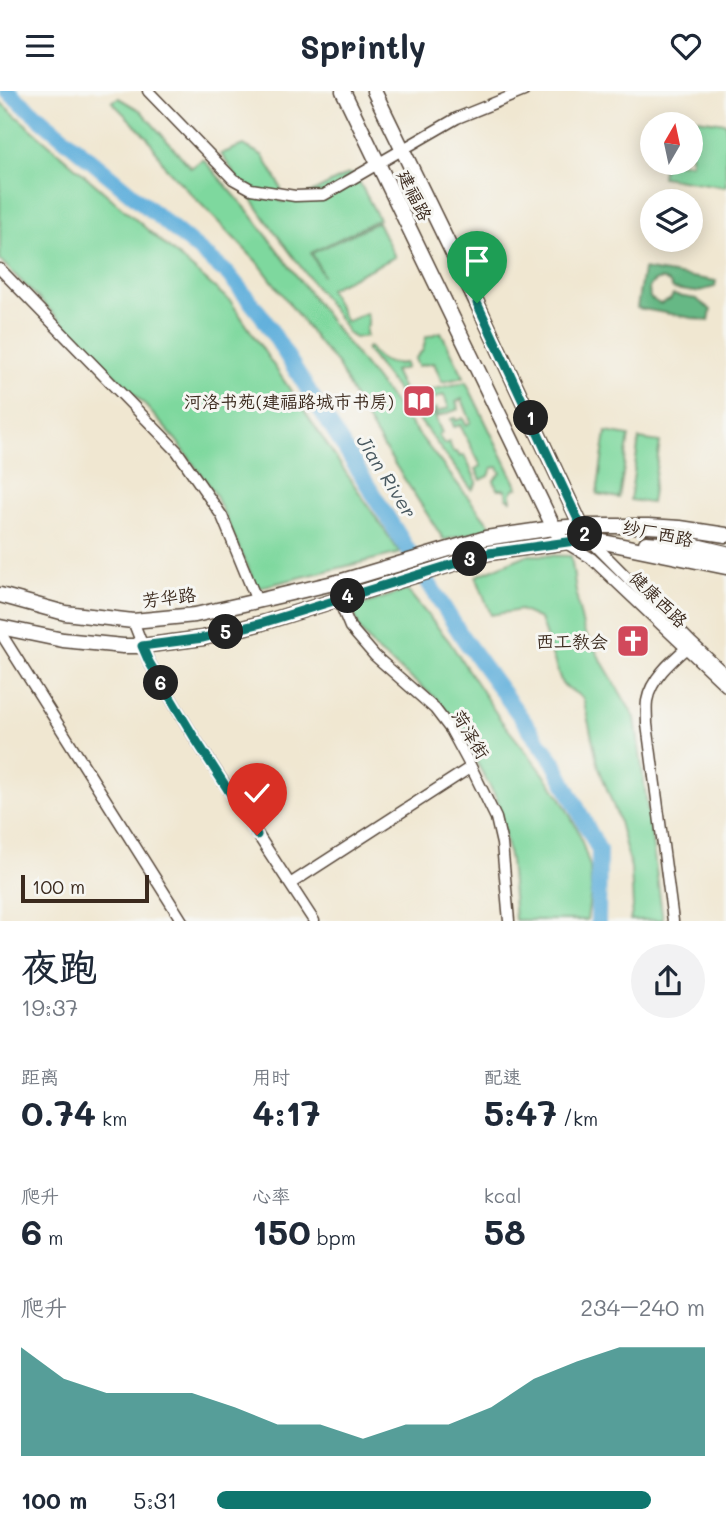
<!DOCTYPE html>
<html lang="zh">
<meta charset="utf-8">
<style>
body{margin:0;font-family:Mali,"LXGW WenKai TC",sans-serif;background:#f2f2f3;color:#1f2937;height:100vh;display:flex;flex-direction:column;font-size:26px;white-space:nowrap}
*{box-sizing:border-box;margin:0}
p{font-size:23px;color:#747a83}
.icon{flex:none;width:38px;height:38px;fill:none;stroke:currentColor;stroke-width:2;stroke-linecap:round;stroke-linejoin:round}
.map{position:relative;height:830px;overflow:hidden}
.details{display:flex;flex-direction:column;background:#fff;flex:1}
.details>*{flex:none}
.needle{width:46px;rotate:9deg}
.tools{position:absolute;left:640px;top:21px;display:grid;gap:14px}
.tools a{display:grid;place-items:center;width:63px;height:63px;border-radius:50%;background:#fff;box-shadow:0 4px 18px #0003;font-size:35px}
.scale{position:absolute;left:21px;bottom:18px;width:128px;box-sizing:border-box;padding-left:7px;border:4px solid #3b2a1e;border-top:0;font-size:19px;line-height:24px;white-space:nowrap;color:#3b2a1e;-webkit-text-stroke:5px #f6f6f2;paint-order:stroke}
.pin{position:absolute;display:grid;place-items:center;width:60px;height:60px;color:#fff;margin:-72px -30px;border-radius:50% 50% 50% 0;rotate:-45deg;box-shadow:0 0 7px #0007}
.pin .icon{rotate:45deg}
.km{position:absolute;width:35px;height:35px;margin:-18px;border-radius:50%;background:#222;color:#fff;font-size:19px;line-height:35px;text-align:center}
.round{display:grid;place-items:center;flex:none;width:74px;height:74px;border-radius:37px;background:#f2f2f3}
.head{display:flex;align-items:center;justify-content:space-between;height:119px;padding:0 21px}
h1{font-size:38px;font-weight:700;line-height:52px}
.stats{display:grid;grid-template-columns:repeat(3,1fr);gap:10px;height:119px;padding:7px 21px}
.stats div{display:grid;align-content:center}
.stats b{font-size:35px;font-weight:700}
.stats small{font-size:19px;font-weight:400}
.stats p{font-size:19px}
.chart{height:196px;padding:14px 21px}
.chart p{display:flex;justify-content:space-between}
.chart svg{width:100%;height:126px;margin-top:7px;fill:#0f766e;opacity:.7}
ul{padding:0 21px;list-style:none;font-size:23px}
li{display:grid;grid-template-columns:112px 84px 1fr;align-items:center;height:52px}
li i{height:18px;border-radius:9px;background:#0f766e}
header{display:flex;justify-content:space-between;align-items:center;height:91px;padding:0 21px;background:#fff;font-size:32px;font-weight:700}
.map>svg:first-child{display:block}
</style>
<header><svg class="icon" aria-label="menu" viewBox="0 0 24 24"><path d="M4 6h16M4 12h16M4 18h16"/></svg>Sprintly<svg class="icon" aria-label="heart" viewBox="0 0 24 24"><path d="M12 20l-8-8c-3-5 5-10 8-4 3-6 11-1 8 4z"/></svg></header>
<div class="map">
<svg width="726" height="830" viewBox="0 0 726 830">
<rect width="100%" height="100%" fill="#f6f6f2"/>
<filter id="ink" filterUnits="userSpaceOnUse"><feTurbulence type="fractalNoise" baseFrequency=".0143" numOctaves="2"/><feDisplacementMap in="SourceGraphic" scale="14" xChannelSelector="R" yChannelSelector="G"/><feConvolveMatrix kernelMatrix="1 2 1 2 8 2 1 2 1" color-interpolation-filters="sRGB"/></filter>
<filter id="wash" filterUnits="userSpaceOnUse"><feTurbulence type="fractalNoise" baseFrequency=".00686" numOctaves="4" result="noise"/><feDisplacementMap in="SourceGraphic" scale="28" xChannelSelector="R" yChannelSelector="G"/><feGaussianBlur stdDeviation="1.57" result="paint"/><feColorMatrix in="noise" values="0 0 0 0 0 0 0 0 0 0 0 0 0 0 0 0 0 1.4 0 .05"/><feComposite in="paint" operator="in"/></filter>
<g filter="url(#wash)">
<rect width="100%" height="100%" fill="#f0e7d1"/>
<!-- green -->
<path fill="#7ed89e" stroke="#5c815e" stroke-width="2" d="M119 7 141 20 191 77 203 68 249 121 337 239 492 437 444 449 383 355 357 312 338 274 319 252 260 174 166 77 148 47 112 11Z
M0 11 231 211 400 462 257 497 215 403 176 349 143 312 0 169Z
M683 26 726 32V96L662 86 664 72H691V33H680Z
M243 54 262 64 279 92 283 104 278 108 281 111 309 103 348 83H355L379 128 311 162 323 185 312 162 378 131 395 166 329 198 346 231 366 222 368 228V235H366V245L355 247 347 241 343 233 264 126 221 63Z
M441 241 464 286 442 291 434 272 418 275 415 268 423 259 426 246Z
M369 256C378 270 389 275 405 272L406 277 394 280 406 305 424 300 442 342 438 344 444 353 449 351 453 361H457L460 366 464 364 477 391 472 399 366 258Z
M466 291 518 397H515L511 402V409L507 407 506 400 503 398H497L494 389 501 382 498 376 492 377 489 385 481 389 476 378 481 375 460 334 454 336 451 328 455 327 456 330 463 327 466 334 471 331 462 308 456 311 459 318 437 326 434 318 436 317 438 321 449 317 444 304 433 308 430 299Z
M606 341 629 345 619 407 597 403Z
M639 348 660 351 651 412 630 409Z
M527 464 571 465 578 514 584 540 635 627 663 829H630L633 817 631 777 618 727 599 677 583 607 562 593 540 528 520 519 491 524 476 485Z
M407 499 449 550 500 628 540 678 559 704 578 739 590 776 591 800 587 829H515L510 770 497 708 454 631 438 609 376 559 359 538 353 517Z"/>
<!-- forest -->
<path fill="#66b885" stroke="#507152" stroke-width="2" d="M643 178 716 190 715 196 696 201 673 198C668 186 655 185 649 197L650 207 660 213 670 209 673 204 696 208 711 219 709 230 637 217Z"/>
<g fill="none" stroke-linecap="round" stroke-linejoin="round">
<!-- river -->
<path stroke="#62b0dc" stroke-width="16" d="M7 0 228 183 262 225 463 547 553 670 599 759 598 830"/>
</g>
</g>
<g filter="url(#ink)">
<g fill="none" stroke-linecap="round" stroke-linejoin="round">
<defs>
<path id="minor" d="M148 0 233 88 251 98 295 105 324 104 457 27 524 0
M0 178 177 360 222 425 257 510
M589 448 692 552 726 584
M564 451 591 467 726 595
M338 507 350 536 375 565 435 618 451 639 471 676 496 727 502 753 509 830
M133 530 149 571 194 646 314 830
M0 541 182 830
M290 793 471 676
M673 830 647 633C647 626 646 617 647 610 651 586 675 567 692 552"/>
<path id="major" d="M343 0 554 437 559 444
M374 0 477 212 584 441
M646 452 699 456
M0 504 65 522 133 530 195 524 257 510 342 490 486 447 554 437 581 435H648L680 437 726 444
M0 536 63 549 123 555H142L203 547 262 532 489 462 589 448 726 476"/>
<path id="highway" d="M688 454 726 463"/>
</defs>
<!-- minor casing -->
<use href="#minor" stroke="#564639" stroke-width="13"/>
<!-- major casing -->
<use href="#major" stroke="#564639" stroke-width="17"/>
<!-- highway casing -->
<use href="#highway" stroke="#564639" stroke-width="18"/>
<!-- minor -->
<use href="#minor" stroke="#fff" stroke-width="10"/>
<!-- major -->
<use href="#major" stroke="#fff" stroke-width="14"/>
<!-- highway -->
<use href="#highway" stroke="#fff" stroke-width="16"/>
</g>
</g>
<g fill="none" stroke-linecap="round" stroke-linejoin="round" filter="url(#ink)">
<defs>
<path id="route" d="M257 744 194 646 149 571 142 555 203 547 262 532 489 462 589 448 581 435 477 212"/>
</defs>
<!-- route casing -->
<use href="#route" stroke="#fff" stroke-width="14"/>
<!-- route -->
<use href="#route" stroke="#0f766e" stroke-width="9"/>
</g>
<!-- icons -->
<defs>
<symbol id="library-square" viewBox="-11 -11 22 22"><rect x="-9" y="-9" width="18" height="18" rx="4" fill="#d1495b" stroke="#f6f6f2"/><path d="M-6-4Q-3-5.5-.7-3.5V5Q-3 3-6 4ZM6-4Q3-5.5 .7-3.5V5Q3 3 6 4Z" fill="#fff"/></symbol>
<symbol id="church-square" viewBox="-11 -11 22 22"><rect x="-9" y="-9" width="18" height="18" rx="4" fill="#d1495b" stroke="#f6f6f2"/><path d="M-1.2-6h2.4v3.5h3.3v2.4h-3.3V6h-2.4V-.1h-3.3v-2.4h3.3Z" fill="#fff"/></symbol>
</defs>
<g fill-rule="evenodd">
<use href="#library-square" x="400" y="291" width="38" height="38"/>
<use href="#church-square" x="614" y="531" width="38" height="38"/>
</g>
<g text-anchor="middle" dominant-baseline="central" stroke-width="6" stroke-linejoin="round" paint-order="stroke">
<!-- street labels -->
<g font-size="18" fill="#3b2a1e" stroke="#f6f6f2">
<text transform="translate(415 104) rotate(64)">建福路</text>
<text transform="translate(658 442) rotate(11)">纱厂西路</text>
<text transform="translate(169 506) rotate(-7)">芳华路</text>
<text transform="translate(659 508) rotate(44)">健康西路</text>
<text transform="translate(471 643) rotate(59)">菏泽街</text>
</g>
<!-- poi labels -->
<g font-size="18" fill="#3b2a1e" stroke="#f6f6f2" text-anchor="end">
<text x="394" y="310">河洛书苑(建福路城市书房)</text>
<text x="608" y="550">西工教会</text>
</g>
<!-- water labels -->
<g font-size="19" font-style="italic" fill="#495960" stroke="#f6f6f2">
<text transform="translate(387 385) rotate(58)">Jian River</text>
</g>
</g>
</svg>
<div class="tools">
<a><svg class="needle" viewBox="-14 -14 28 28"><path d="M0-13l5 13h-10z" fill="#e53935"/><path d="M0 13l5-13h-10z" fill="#747a83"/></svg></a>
<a><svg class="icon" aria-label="layers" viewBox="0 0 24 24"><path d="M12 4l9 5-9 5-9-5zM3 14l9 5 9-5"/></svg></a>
</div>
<div class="scale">100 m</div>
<div class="pin" style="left:477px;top:212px;background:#1e9e55"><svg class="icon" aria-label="arrive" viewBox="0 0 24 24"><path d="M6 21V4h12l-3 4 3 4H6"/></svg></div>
<div class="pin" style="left:257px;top:744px;background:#d93025"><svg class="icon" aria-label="check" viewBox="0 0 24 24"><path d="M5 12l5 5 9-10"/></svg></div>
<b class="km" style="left:531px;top:327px">1</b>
<b class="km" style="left:585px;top:443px">2</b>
<b class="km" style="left:470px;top:468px">3</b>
<b class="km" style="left:348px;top:505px">4</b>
<b class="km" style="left:226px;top:541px">5</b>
<b class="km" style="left:161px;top:592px">6</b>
</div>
<section class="details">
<div class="head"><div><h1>夜跑</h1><p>19:37</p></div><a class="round"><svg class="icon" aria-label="share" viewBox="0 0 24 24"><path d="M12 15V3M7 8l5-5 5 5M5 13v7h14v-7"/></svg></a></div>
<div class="stats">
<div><p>距离</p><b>0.74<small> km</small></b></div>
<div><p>用时</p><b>4:17</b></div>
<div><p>配速</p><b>5:47<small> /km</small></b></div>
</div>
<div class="stats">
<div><p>爬升</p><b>6<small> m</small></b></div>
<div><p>心率</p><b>150<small> bpm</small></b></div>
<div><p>kcal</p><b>58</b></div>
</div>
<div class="chart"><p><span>爬升</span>234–240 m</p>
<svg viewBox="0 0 160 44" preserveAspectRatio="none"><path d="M0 44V6L10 17L20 22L30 22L40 22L50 27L60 33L70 33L80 38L90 33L100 33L110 27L120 17L130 11L140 6L150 6L160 6V44z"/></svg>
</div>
<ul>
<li><b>100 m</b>5:31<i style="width:89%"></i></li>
</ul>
</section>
